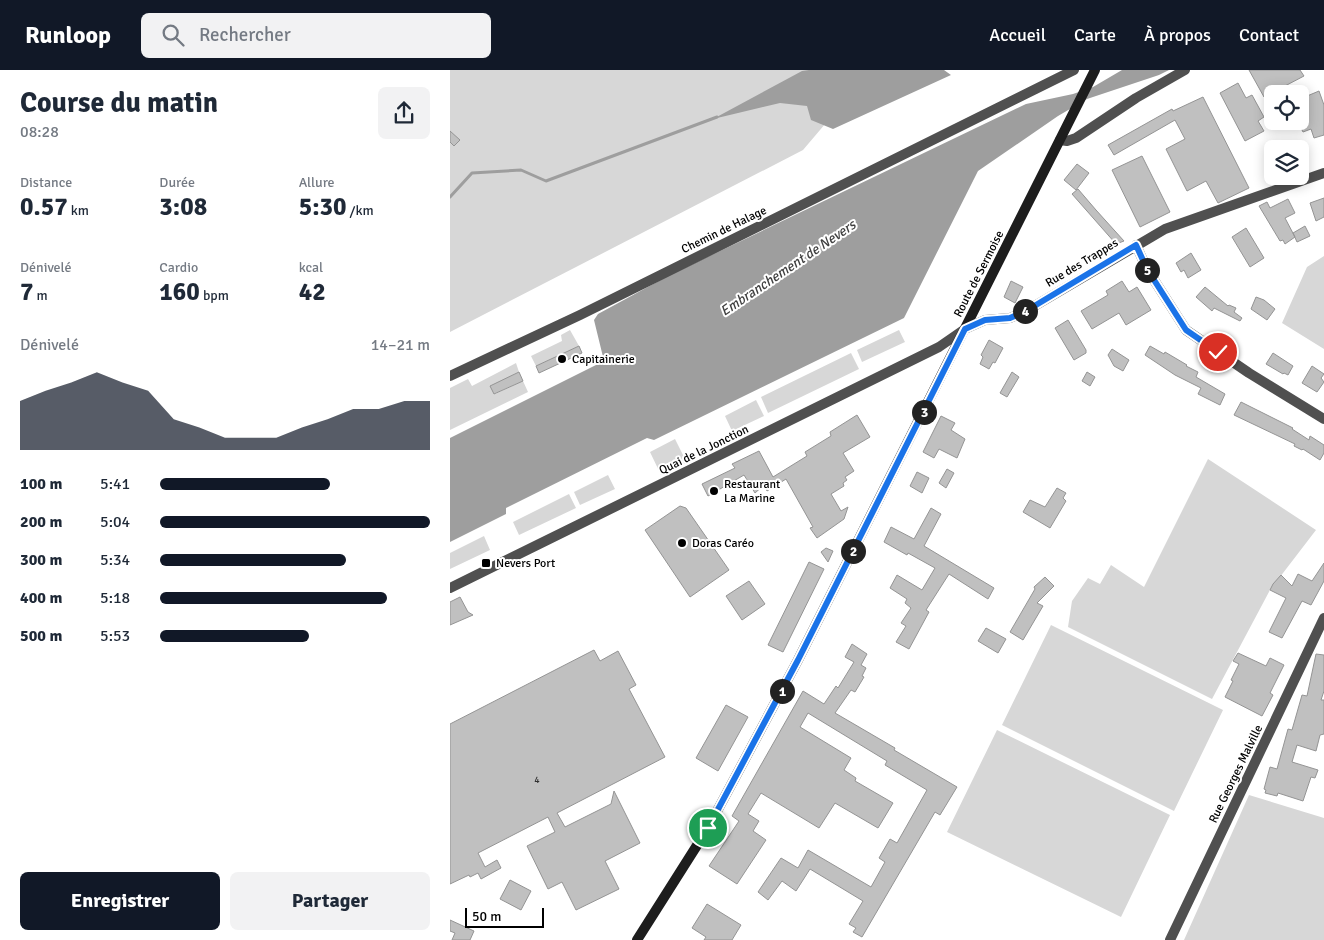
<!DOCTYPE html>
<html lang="fr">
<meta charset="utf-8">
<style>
body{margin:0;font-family:Signika,sans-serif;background:#f2f2f3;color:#1f2937;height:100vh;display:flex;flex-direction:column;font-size:19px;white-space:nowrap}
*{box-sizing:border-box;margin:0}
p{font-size:16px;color:#747a83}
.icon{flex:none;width:28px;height:28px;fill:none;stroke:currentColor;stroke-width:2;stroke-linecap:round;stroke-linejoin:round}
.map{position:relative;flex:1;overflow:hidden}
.details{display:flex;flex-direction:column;background:#fff;width:450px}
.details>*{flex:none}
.controls{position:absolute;left:814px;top:15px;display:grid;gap:10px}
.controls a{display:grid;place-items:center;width:45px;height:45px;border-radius:8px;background:#fff;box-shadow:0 2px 12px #0003;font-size:25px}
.scale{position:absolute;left:15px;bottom:12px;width:79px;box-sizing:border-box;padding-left:5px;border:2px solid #000;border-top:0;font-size:14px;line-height:18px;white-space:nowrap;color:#000;-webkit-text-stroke:4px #fff;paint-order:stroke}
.pin{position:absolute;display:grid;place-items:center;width:42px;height:42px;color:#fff;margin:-21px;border:2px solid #fff;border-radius:50%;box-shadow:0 1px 5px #0007}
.km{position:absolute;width:25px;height:25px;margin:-12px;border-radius:50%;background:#222;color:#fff;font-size:14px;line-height:25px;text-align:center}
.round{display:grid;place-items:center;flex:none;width:52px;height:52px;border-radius:8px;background:#f2f2f3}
.overview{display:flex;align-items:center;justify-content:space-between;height:85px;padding:0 20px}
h1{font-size:28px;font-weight:700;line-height:38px}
.figures{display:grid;grid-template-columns:repeat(3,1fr);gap:8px;height:85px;padding:5px 20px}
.figures div{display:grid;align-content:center}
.figures b{font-size:25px;font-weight:700}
.figures small{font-size:14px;font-weight:400}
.figures p{font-size:14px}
.chart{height:140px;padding:10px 20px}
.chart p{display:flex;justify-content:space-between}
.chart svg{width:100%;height:90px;margin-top:5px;fill:#111827;opacity:.7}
.action{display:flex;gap:10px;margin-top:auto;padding:10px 20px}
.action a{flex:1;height:58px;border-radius:8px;background:#111827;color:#fff;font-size:20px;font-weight:700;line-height:58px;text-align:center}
.action a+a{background:#f2f2f3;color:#1f2937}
ul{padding:0 20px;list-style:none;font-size:16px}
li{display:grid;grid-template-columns:80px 60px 1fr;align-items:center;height:38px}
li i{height:12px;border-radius:6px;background:#111827}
header{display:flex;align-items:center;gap:30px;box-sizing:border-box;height:70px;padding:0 25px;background:#111827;color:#fff}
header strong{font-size:24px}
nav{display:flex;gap:28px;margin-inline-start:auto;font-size:18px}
.search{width:350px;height:45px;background:#f2f2f3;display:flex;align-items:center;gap:12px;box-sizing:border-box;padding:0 18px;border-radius:8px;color:#747a83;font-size:19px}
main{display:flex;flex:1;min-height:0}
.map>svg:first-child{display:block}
</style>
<header>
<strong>Runloop</strong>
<div class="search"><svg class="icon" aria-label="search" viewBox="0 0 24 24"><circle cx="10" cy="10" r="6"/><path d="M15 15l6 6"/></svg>Rechercher</div>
<nav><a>Accueil</a><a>Carte</a><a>À propos</a><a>Contact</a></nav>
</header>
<main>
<section class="details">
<div class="overview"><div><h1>Course du matin</h1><p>08:28</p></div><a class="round"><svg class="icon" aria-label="share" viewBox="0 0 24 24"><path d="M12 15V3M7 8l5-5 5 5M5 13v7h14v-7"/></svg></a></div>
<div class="figures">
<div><p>Distance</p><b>0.57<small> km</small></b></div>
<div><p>Durée</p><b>3:08</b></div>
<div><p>Allure</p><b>5:30<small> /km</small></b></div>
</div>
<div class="figures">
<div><p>Dénivelé</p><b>7<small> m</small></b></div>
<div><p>Cardio</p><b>160<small> bpm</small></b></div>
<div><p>kcal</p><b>42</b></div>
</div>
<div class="chart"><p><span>Dénivelé</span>14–21 m</p>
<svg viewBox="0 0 160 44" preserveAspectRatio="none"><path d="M0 44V20L10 15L20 11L30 6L40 11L50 15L60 29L70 33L80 38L90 38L100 38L110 33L120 29L130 24L140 24L150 20L160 20V44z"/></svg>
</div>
<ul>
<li><b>100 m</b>5:41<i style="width:63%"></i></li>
<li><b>200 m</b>5:04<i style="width:100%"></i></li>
<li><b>300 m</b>5:34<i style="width:69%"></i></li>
<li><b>400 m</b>5:18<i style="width:84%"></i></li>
<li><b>500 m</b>5:53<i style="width:55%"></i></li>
</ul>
<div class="action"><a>Enregistrer</a><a>Partager</a></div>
</section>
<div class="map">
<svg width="874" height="870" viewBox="0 0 874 870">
<rect width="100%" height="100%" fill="#fff"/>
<!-- green -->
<path fill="#d7d7d7" d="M0 0H421L353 80 0 262Z
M874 186V279L832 253 857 197Z
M120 260 129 276 86 296 81 286 112 271 111 265Z
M449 260 455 272 412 292 407 280Z
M401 283 409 299 318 343 311 327Z
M66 293 69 302 41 316 45 324 73 311 78 322 0 360V318L18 309 22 316Z
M306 330 314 346 282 361 275 346Z
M225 369 235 389 238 387 240 391 211 405 200 382Z
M758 389 866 460 820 520 762 629 618 557 622 531 638 508 650 514 661 495 694 517Z
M158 405 165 419 130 435 124 422Z
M119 424 126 438 69 465 63 452Z
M34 466 40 480 0 499V483Z
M601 555 773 640 724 741 552 655Z
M547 660 720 745 671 847 497 762Z
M799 725 874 748V870H734Z"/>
<!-- water -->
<path fill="#9e9e9e" d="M359 0H494L501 5 383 59 361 50 357 36 330 33 263 49 352 1Z
M672 0H719L709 5 637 29 608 46 528 101 454 248 204 370 197 368 56 438V444L0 472V368L154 291 144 250 148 244 218 206 576 34 623 24 643 17Z"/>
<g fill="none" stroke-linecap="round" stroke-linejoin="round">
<!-- stream -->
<path stroke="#9e9e9e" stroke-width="3" d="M0 127 22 103 71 100 96 111 267 47"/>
</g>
<!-- building -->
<path fill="#c0c0c0" stroke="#949494" d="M799 0H850L854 6 814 27Z
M788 13 796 28 802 25 814 47 808 51 814 61 795 71 770 23Z
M869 21 874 35V65L864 68 861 59 853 62 850 56V29Z
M753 27 799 118 768 133 756 111 737 121 716 79 735 69 725 50 664 85 658 75 722 39 723 41Z
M0 61 10 70 4 76 0 72Z
M692 86 720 142 690 157 662 100Z
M627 94 639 103 626 120 614 110Z
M628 119 646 140 674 171 666 174 622 124Z
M874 128V147L866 151 860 133Z
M838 129 845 143 835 148 845 167 835 174 833 170 830 171 809 136 817 132 820 138Z
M855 156 860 166 847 172 843 163Z
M796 158 814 188 800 197 782 167Z
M741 183 751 200 738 208 734 200 731 202 726 193Z
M561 211 573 217 565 233 554 227Z
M672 211 679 222 687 217 701 240 676 255 669 243 642 259 631 241 658 225 656 221Z
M755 217 778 236 779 235 786 238 784 242 792 248 790 251 764 238 762 241 746 227Z
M806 227 814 230 825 239 817 250 801 239Z
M618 250 636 280V283L624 290 605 258Z
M539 270 553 278 545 293 543 292 539 299 530 294 533 287 531 285Z
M129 276 132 283 89 303 86 296Z
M700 276 714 284 715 282 737 295 736 296 748 302 746 307 775 324 770 335 748 324 751 318 725 305 695 285Z
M662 279 679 290 673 301 664 296 658 285Z
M823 283 843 296 838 305 834 303 833 304 816 294Z
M862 296 874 304 871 308 874 312 867 322 852 313Z
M69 302 73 311 44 324 40 316Z
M562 302 569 307 557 327 550 323Z
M637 302 645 307 640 316 632 311Z
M791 332 843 358 842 359 859 370 860 366 874 375V383L870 390 853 379 852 380 844 376 845 374 784 345Z
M407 345 420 367 393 383 404 401 395 407 397 410 393 413 394 416 381 424 391 441 398 437 394 449 367 468 360 458 363 457 336 409 317 421 314 415 305 423 294 405 258 426 252 414 285 398 282 394 309 381 323 407 357 386 355 382 381 366 380 362Z
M491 346 505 353 501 360 515 369 507 388 489 379 484 388 473 382Z
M497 399 504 403 496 418 489 413Z
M467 402 479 408 472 423 460 416Z
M607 418 616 423 613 428 616 431 600 458 573 442 580 430 595 437Z
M230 436 236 438 279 500 240 527 195 460Z
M481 438 491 444 474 476 544 518 538 529 499 504 476 540 479 542 459 579 446 572 456 556 451 553 461 538 455 533 457 529 440 518 447 505 472 520 485 498 458 483 457 485 434 472 441 457 464 469Z
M376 478 383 481 378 492 371 482Z
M359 492 374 499 333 582 318 575Z
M874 493V511L861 535 852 531 832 568 819 562 836 528 820 520 823 514 831 505 842 516 848 504 862 511Z
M595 507 604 516 587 533 593 536 573 570 560 562 585 519 584 517Z
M299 511 315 534 292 550 276 526Z
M10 527 18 542 23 545 0 555V532Z
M536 558 556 569 548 583 528 571Z
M402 574 417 584 411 595 416 598 412 606 414 607 405 622 401 620 385 643 445 678 444 680 507 717 490 745 485 742 412 867 403 862 406 858 399 854 413 831 360 799 346 821 332 811 318 830 308 822 331 788 348 798 358 780 421 817 435 792 429 788 440 769 447 773 477 720 435 695 437 691 358 643 350 657 401 688 394 700 406 708 405 711 443 733 428 758 385 733 369 758 311 723 298 744 309 751 303 761 316 770 287 814 259 796 289 751 282 746 353 621 374 634 386 616 388 618 404 592 395 587Z
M144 580 150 591 168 581 186 615 179 619 215 687 107 743 115 757 161 734 164 721 190 773 155 791 169 819 126 840 112 812 98 819 77 776 105 762 98 747 28 783 35 797 47 790 51 798 31 809 28 803 20 807 19 805 0 814V654Z
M788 583 816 596 820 588 834 595 820 623 823 625 812 646 775 627 783 611 781 610 789 594 783 591Z
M866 584 874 585V621L871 630H874V664L870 665 866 681 847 675 842 692 868 700 865 708 861 707 853 731 828 723 827 726 815 723 816 720 814 719 820 697 827 699 838 659 842 660 852 625 857 626Z
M276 635 298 647 268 701 246 688Z
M60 810 81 821 71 840 50 829Z
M257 834 291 855 282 870H254L256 867 242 858Z
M0 850 24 861 20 870H2L5 863 0 861Z"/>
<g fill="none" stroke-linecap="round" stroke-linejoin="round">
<!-- street -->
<path stroke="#505050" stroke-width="10" d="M610 70 617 71 626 68 686 28 735 0
M686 175 697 199 736 260 799 303 874 349
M0 306 130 245 624 0
M0 518 489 277 515 259 535 250 560 248 576 241 715 159 874 103
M720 870 874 548"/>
<!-- secondary -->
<path stroke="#1d1d1d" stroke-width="10" d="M187 870 258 758 348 590 645 0"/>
</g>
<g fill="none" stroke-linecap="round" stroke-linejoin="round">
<defs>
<path id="route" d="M258 758 348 590 515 259 535 250 560 248 576 241 686 175 697 199 736 260 768 282"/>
</defs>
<!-- route casing -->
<use href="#route" stroke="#fff" stroke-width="10"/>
<!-- route -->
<use href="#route" stroke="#1a73e8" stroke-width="6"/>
</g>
<!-- markers -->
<g fill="#000" stroke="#fff" stroke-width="2">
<circle cx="112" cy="289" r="5"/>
<circle cx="264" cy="421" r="5"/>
<circle cx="232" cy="473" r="5"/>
<rect x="31" y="488" width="10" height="10" rx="2.5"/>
</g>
<g text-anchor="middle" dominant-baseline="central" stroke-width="4" stroke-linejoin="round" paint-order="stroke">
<!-- number labels -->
<g font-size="10" fill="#303030">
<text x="87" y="710">4</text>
</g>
<!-- street labels -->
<g font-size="12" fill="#000" stroke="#fff">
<text transform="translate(274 160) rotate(-26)">Chemin de Halage</text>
<text transform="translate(632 193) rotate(-31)">Rue des Trappes</text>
<text transform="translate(529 204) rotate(-63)">Route de Sermoise</text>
<text transform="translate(254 380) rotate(-26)">Quai de la Jonction</text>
<text transform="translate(786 704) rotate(-64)">Rue Georges Malville</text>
</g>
<!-- poi labels -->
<g font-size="12" fill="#000" stroke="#fff" text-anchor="start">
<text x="122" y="289">Capitainerie</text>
<text x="274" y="414">Restaurant<tspan x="274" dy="14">La Marine</tspan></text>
<text x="242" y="473">Doras Caréo</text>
<text x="46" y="493">Nevers Port</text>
</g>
<!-- water labels -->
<g font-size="14" font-style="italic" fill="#3f3f3f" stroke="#fff">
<text transform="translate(338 198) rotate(-34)">Embranchement de Nevers</text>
</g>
</g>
</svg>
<div class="controls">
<a><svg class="icon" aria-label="locate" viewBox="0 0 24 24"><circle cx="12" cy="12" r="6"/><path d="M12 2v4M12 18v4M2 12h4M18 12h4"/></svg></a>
<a><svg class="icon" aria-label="layers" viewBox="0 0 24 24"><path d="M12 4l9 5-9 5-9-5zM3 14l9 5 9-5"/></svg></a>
</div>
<div class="scale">50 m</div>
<div class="pin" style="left:258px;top:758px;background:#1e9e55"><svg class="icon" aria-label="arrive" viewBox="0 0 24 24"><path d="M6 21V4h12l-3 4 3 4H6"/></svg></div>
<div class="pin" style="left:768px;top:282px;background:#d93025"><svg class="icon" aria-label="check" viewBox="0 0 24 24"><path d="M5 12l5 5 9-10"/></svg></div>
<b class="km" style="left:332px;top:621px">1</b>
<b class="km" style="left:403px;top:481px">2</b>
<b class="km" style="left:474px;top:342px">3</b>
<b class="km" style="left:575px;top:241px">4</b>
<b class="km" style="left:697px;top:200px">5</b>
</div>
</main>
